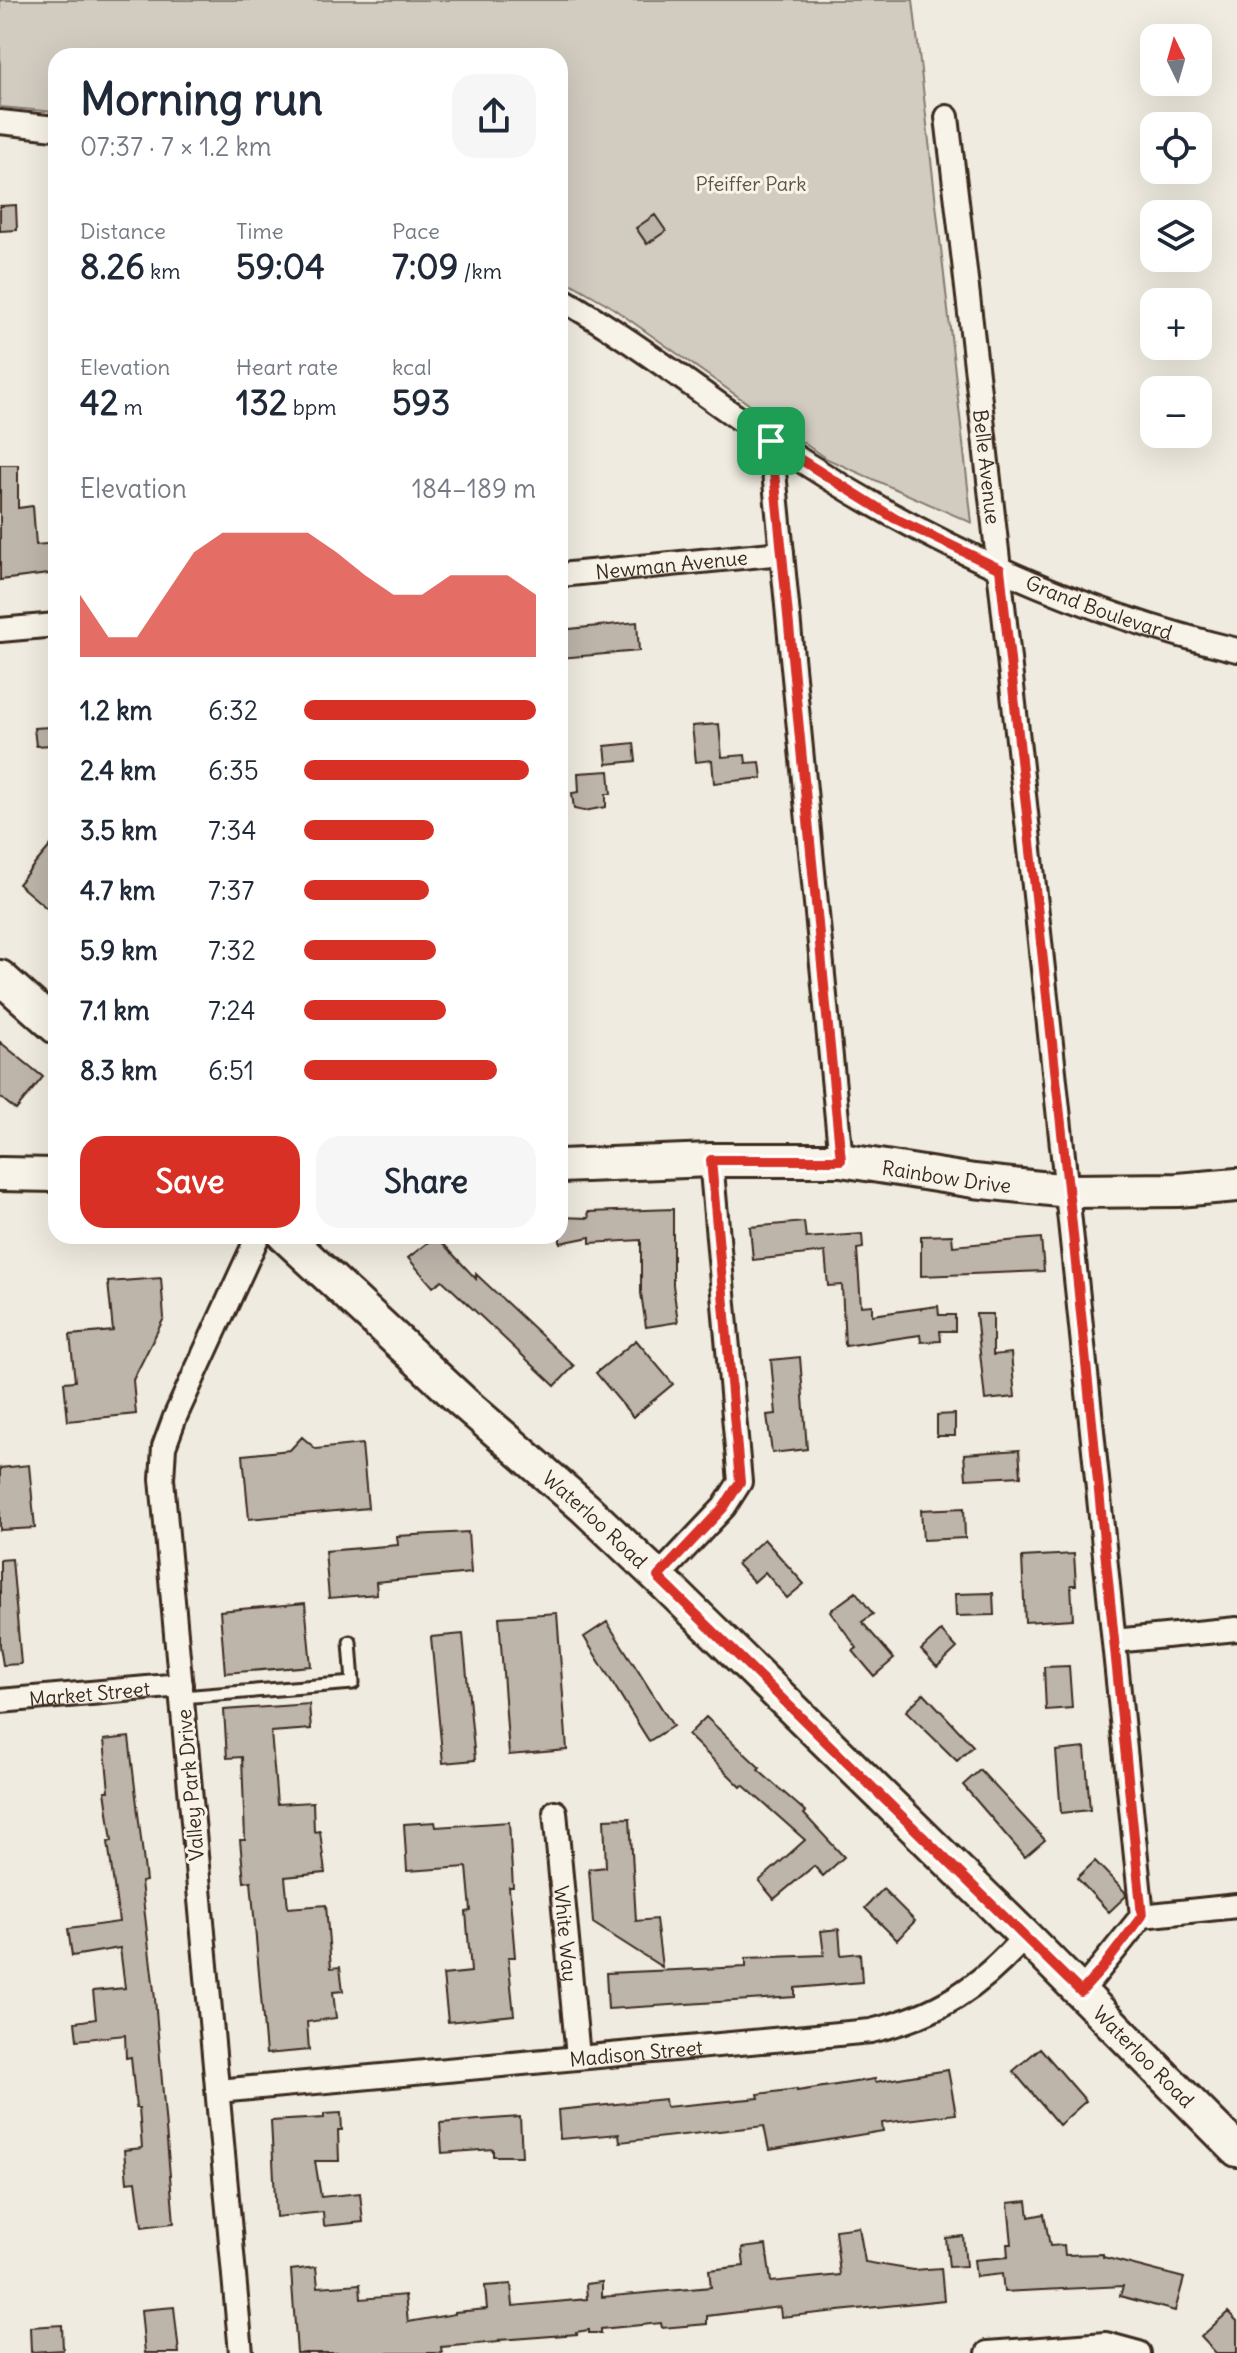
<!DOCTYPE html>
<meta charset="utf-8">
<style>
body{margin:0;font-family:Delius,sans-serif;background:#f6f6f7;color:#1f2937;height:100vh;display:flex;flex-direction:column;font-size:30px;white-space:nowrap}
*{box-sizing:border-box;margin:0}
p{font-size:26px;color:#747a83}
.icon{flex:none;width:44px;height:44px;fill:none;stroke:currentColor;stroke-width:2;stroke-linecap:round;stroke-linejoin:round}
.map{position:relative;flex:1;overflow:hidden}
.drawer{position:absolute;left:48px;top:48px;width:520px;height:1196px;display:flex;flex-direction:column;background:#fff;border-radius:24px;box-shadow:0 8px 32px #0002}
.drawer>*{flex:none}
.needle{width:52px;rotate:355deg}
.controls{position:absolute;left:1140px;top:24px;display:grid;gap:16px}
.controls a{display:grid;place-items:center;width:72px;height:72px;border-radius:16px;background:#fff;box-shadow:0 8px 32px #0002;font-size:40px}
.pin{position:absolute;display:grid;place-items:center;width:68px;height:68px;color:#fff;margin:-34px;border-radius:16px;box-shadow:0 4px 12px #0006}
.round{display:grid;place-items:center;flex:none;width:84px;height:84px;border-radius:24px;background:#f6f6f7}
.overview{display:flex;align-items:center;justify-content:space-between;height:136px;padding:0 32px}
h1{font-size:44px;font-weight:700;line-height:60px}
.metrics{display:grid;grid-template-columns:repeat(3,1fr);gap:12px;height:136px;padding:8px 32px}
.metrics div{display:grid;align-content:center}
.metrics b{font-size:34px;font-weight:700}
.metrics small{font-size:22px;font-weight:400}
.metrics p{font-size:22px}
.chart{height:224px;padding:16px 32px}
.chart p{display:flex;justify-content:space-between}
.chart svg{width:100%;height:144px;margin-top:8px;fill:#d93025;opacity:.7}
.button{display:flex;gap:16px;margin-top:auto;padding:16px 32px}
.button a{flex:1;height:92px;border-radius:24px;background:#d93025;color:#fff;font-size:32px;font-weight:700;line-height:92px;text-align:center}
.button a+a{background:#f6f6f7;color:#1f2937}
ul{padding:0 32px;list-style:none;font-size:26px}
li{display:grid;grid-template-columns:128px 96px 1fr;align-items:center;height:60px}
li i{height:20px;border-radius:10px;background:#d93025}
.map>svg:first-child{display:block}
</style>
<div class="map">
<svg width="1237" height="2353" viewBox="0 0 1237 2353">
<rect width="100%" height="100%" fill="#efebe0"/>
<filter id="ink" filterUnits="userSpaceOnUse"><feTurbulence type="fractalNoise" baseFrequency=".0125" numOctaves="2"/><feDisplacementMap in="SourceGraphic" scale="16" xChannelSelector="R" yChannelSelector="G"/><feConvolveMatrix kernelMatrix="1 2 1 2 8 2 1 2 1" color-interpolation-filters="sRGB"/></filter>
<g filter="url(#ink)">
<!-- green -->
<path fill="#d1cbc0" stroke="#867a6f" stroke-width="2" d="M0 0H913L972 523 825 458 607 304 560 277V56H56V112L0 107Z"/>
<!-- building -->
<path fill="#bdb5aa" stroke="#3b2a1e" stroke-width="2" d="M16 205 17 230 0 231V206Z
M655 215 666 231 647 244 636 228Z
M0 465H18V508L33 506 36 545 56 543V573L0 580Z
M637 622 639 651 560 658V630Z
M719 724 722 757 745 755 746 763 760 762 762 778 714 783 712 760 696 762 692 726Z
M49 727 51 745 36 746 34 728Z
M634 743 636 761 607 764 605 746Z
M609 771 611 794H606V807L584 811 574 809 572 793 579 792 578 773Z
M56 839V916L18 884Z
M0 1042 43 1077 16 1110 0 1097Z
M673 1209V1285L678 1322 646 1327 641 1293V1240L590 1243V1237L560 1243V1217L589 1218 588 1212Z
M804 1222 806 1238 862 1234 863 1248 857 1249 861 1306 872 1305V1315L938 1306 939 1315H955V1331H940L941 1341 921 1342 920 1335 845 1346 842 1285 828 1286 825 1252 753 1260 750 1227Z
M952 1235 953 1246 1041 1238 1044 1271 921 1276V1236Z
M436 1236 476 1279V1274L574 1366 555 1386 442 1280 433 1287 408 1258Z
M161 1278 164 1318 133 1380 136 1414 68 1421 64 1382 75 1381 70 1335 113 1331 108 1282Z
M976 1314H993V1355L1011 1353 1015 1397 985 1400Z
M636 1340 673 1384 633 1417 596 1373Z
M800 1357 807 1449 772 1453 767 1415 776 1414 771 1360Z
M955 1414V1436H937V1415Z
M302 1437 316 1449 362 1444 368 1508 249 1519 243 1455 290 1450Z
M1019 1450 1021 1476 966 1479 964 1454Z
M29 1465 35 1528 0 1530V1468Z
M964 1508 965 1538 923 1540 921 1510Z
M468 1532 471 1573 376 1582 377 1594 329 1598 325 1551 398 1545 397 1536Z
M764 1539 804 1584 787 1598 765 1572 754 1582 737 1564Z
M1074 1554 1076 1585H1071L1073 1619 1025 1622 1022 1557Z
M12 1559 21 1664 3 1665 0 1646V1560Z
M856 1592 873 1614 862 1622 894 1659 874 1676 853 1651 857 1648 830 1611Z
M993 1593 994 1615 956 1616 955 1594Z
M305 1603 311 1666 225 1673 220 1611Z
M557 1613 567 1750 509 1755 499 1617Z
M607 1622 673 1726 649 1741 584 1637Z
M941 1631 957 1648 937 1667 921 1650Z
M463 1634 475 1760 443 1763 431 1637Z
M1069 1666 1072 1708 1046 1710 1044 1667Z
M924 1693 973 1746 957 1761 906 1711Z
M309 1704 311 1729 271 1732 277 1804 313 1802 314 1832 320 1831 325 1873 285 1877 288 1908 326 1905 331 1968 340 1967 343 1991 333 1992 336 2018 307 2022 309 2050 266 2054 251 1881 244 1882 240 1840H245L242 1757 227 1758 224 1710Z
M706 1717 760 1768 758 1770 806 1812 804 1814 844 1857 823 1876 814 1866 774 1899 759 1881 805 1840 743 1785 741 1787 688 1735Z
M129 1737 146 1881 141 1882 155 1999 174 2223 142 2227 136 2181 127 2182 124 2150 142 2148 139 2108H136L131 2057 126 2058 125 2035 77 2040 75 2022 96 2019 93 1991 125 1988 120 1948 72 1956 68 1929 119 1922 108 1842 112 1841 105 1791H109L104 1740Z
M1085 1748 1090 1810 1061 1813 1056 1751Z
M980 1770 1045 1840 1025 1857 963 1785Z
M630 1818 636 1921 656 1919 662 1967 593 1923 589 1869 606 1867 604 1819Z
M435 1822 436 1827 509 1822 513 1887H509L515 1957H508L514 2015 448 2022 443 1975 471 1972 466 1912 471 1911 467 1867 407 1871 404 1824Z
M1095 1861 1125 1892 1126 1896 1109 1912 1077 1878Z
M883 1889 915 1921 897 1940 865 1908Z
M839 1929 841 1955 860 1953 862 1982 795 1988V1997L608 2009 606 1973 746 1967V1958L824 1955 821 1931Z
M1040 2048 1086 2101 1059 2125 1013 2071Z
M948 2070 956 2114 882 2123 883 2131 769 2150 764 2126 620 2142 619 2134 560 2139 558 2110 665 2099 666 2107 759 2098 758 2094 797 2089V2091L875 2079V2082Z
M341 2113 342 2130H338L339 2161H315L321 2197 360 2193 363 2222 324 2226 323 2212 276 2217 271 2121 324 2118V2114Z
M520 2117 522 2156H493V2149L442 2153 440 2123Z
M1027 2201 1029 2217 1044 2214 1050 2246 1064 2245 1065 2255 1103 2254V2257L1184 2278 1175 2311 1120 2296 1123 2286 1004 2292 1002 2274 976 2277 974 2260 1008 2257 1007 2244H1012L1008 2203Z
M859 2227 865 2262 913 2270 941 2268 944 2300 781 2317 780 2307 707 2316V2324L662 2328 661 2323 601 2329V2333H589V2330L576 2332 577 2334 499 2340 500 2342 441 2347 442 2353H297L291 2270 316 2267 318 2287 360 2284 361 2299 405 2295 408 2322 455 2314V2312L487 2309 485 2286 511 2284 513 2306 587 2299 586 2284 602 2282V2297L711 2287 709 2270 744 2266 742 2248 766 2245 771 2282 840 2275 835 2230Z
M963 2236 966 2266 949 2267 946 2238Z
M174 2307 179 2353H145L141 2310Z
M1228 2312 1237 2321V2353H1216L1201 2337Z
M62 2325 63 2350 31 2352 30 2327Z"/>
<g fill="none" stroke-linecap="round" stroke-linejoin="round">
<defs>
<path id="lane" d="M182 1697 353 1683 350 1642"/>
<g id="street">
<path id="s1" d="M947 117C1018 716 1081 1316 1142 1916"/>
<path d="M0 122 56 128"/>
<path id="s2" d="M560 298C634 340 700 393 770 440 912 536 1070 610 1237 650"/>
<path d="M771 441 841 1160"/>
<path id="s3" d="M560 575 782 553"/>
<path d="M0 630 56 625"/>
<path d="M658 1577 724 1507 740 1482 711 1160"/>
<path d="M1114 1641 1237 1629"/>
<path id="s4" d="M0 1701 181 1685"/>
<path id="s5" d="M555 1812 578 2057"/>
<path d="M1081 1992 1142 1916 1237 1906"/>
<path id="s6" d="M218 2091 871 2031C938 2015 980 1988 1025 1936"/>
<path d="M241 2353 162 1479 164 1447 175 1417 258 1236"/>
<path d="M988 2353 1106 2344 1139 2353"/>
</g>
<g id="secondary">
<path d="M0 977 56 1027"/>
<path id="s7" d="M560 1166 711 1160H841L974 1181 1069 1191 1178 1190 1237 1185"/>
<path d="M0 1174 56 1175"/>
<path id="s8" d="M285 1236 463 1402 585 1508 658 1577 1025 1936 1237 2150"/>
</g>
</defs>
<!-- lane casing -->
<use href="#lane" stroke="#3b2a1e" stroke-width="17"/>
<!-- street casing -->
<use href="#street" stroke="#3b2a1e" stroke-width="28"/>
<!-- secondary casing -->
<use href="#secondary" stroke="#3b2a1e" stroke-width="38"/>
<!-- lane -->
<use href="#lane" stroke="#f7f3e8" stroke-width="11"/>
<!-- street -->
<use href="#street" stroke="#f7f3e8" stroke-width="22"/>
<!-- secondary -->
<use href="#secondary" stroke="#f7f3e8" stroke-width="32"/>
</g>
</g>
<g fill="none" stroke-linecap="round" stroke-linejoin="round" filter="url(#ink)">
<defs>
<path id="route" d="M771 441 894 518 1000 569 1071 1215 1142 1916 1101 1970 1081 1992 658 1577 724 1507 740 1482 711 1160H841Z"/>
</defs>
<!-- route casing -->
<use href="#route" stroke="#fff" stroke-width="16"/>
<!-- route -->
<use href="#route" stroke="#d93025" stroke-width="10"/>
</g>
<g text-anchor="middle" dominant-baseline="central" stroke-width="6" stroke-linejoin="round" paint-order="stroke">
<!-- park labels -->
<g font-size="20" fill="#605246" stroke="#f7f3e8">
<text x="751" y="183">Pfeiffer Park</text>
</g>
<!-- street labels -->
<g font-size="20" fill="#3b2a1e" stroke="#f7f3e8">
<text stroke="none"><textPath href="#s1" startOffset="352">Belle Avenue</textPath></text>
<text stroke="none"><textPath href="#s3" startOffset="112">Newman Avenue</textPath></text>
<text stroke="none"><textPath href="#s2" startOffset="624">Grand Boulevard</textPath></text>
<text stroke="none"><textPath href="#s7" startOffset="388">Rainbow Drive</textPath></text>
<text stroke="none"><textPath href="#s8" startOffset="420">Waterloo Road</textPath></text>
<text stroke="none"><textPath href="#s4" startOffset="90">Market Street</textPath></text>
<text transform="translate(190 1785) rotate(-95)">Valley Park Drive</text>
<text stroke="none"><textPath href="#s5" startOffset="122">White Way</textPath></text>
<text stroke="none"><textPath href="#s6" startOffset="420">Madison Street</textPath></text>
<text stroke="none"><textPath href="#s8" startOffset="1188">Waterloo Road</textPath></text>
</g>
</g>
</svg>
<div class="controls">
<a><svg class="needle" viewBox="-14 -14 28 28"><path d="M0-13l5 13h-10z" fill="#e53935"/><path d="M0 13l5-13h-10z" fill="#747a83"/></svg></a>
<a><svg class="icon" aria-label="locate" viewBox="0 0 24 24"><circle cx="12" cy="12" r="6"/><path d="M12 2v4M12 18v4M2 12h4M18 12h4"/></svg></a>
<a><svg class="icon" aria-label="layers" viewBox="0 0 24 24"><path d="M12 4l9 5-9 5-9-5zM3 14l9 5 9-5"/></svg></a>
<a>+</a>
<a>−</a>
</div>
<div class="pin" style="left:771px;top:441px;background:#1e9e55"><svg class="icon" aria-label="arrive" viewBox="0 0 24 24"><path d="M6 21V4h12l-3 4 3 4H6"/></svg></div>
<section class="drawer">
<div class="overview"><div><h1>Morning run</h1><p>07:37 · 7 × 1.2 km</p></div><a class="round"><svg class="icon" aria-label="share" viewBox="0 0 24 24"><path d="M12 15V3M7 8l5-5 5 5M5 13v7h14v-7"/></svg></a></div>
<div class="metrics">
<div><p>Distance</p><b>8.26<small> km</small></b></div>
<div><p>Time</p><b>59:04</b></div>
<div><p>Pace</p><b>7:09<small> /km</small></b></div>
</div>
<div class="metrics">
<div><p>Elevation</p><b>42<small> m</small></b></div>
<div><p>Heart rate</p><b>132<small> bpm</small></b></div>
<div><p>kcal</p><b>593</b></div>
</div>
<div class="chart"><p><span>Elevation</span>184–189 m</p>
<svg viewBox="0 0 160 44" preserveAspectRatio="none"><path d="M0 44V25L10 38L20 38L30 25L40 12L50 6L60 6L70 6L80 6L90 12L100 19L110 25L120 25L130 19L140 19L150 19L160 25V44z"/></svg>
</div>
<ul>
<li><b>1.2 km</b>6:32<i style="width:100%"></i></li>
<li><b>2.4 km</b>6:35<i style="width:97%"></i></li>
<li><b>3.5 km</b>7:34<i style="width:56%"></i></li>
<li><b>4.7 km</b>7:37<i style="width:54%"></i></li>
<li><b>5.9 km</b>7:32<i style="width:57%"></i></li>
<li><b>7.1 km</b>7:24<i style="width:61%"></i></li>
<li><b>8.3 km</b>6:51<i style="width:83%"></i></li>
</ul>
<div class="button"><a>Save</a><a>Share</a></div>
</section>
</div>
